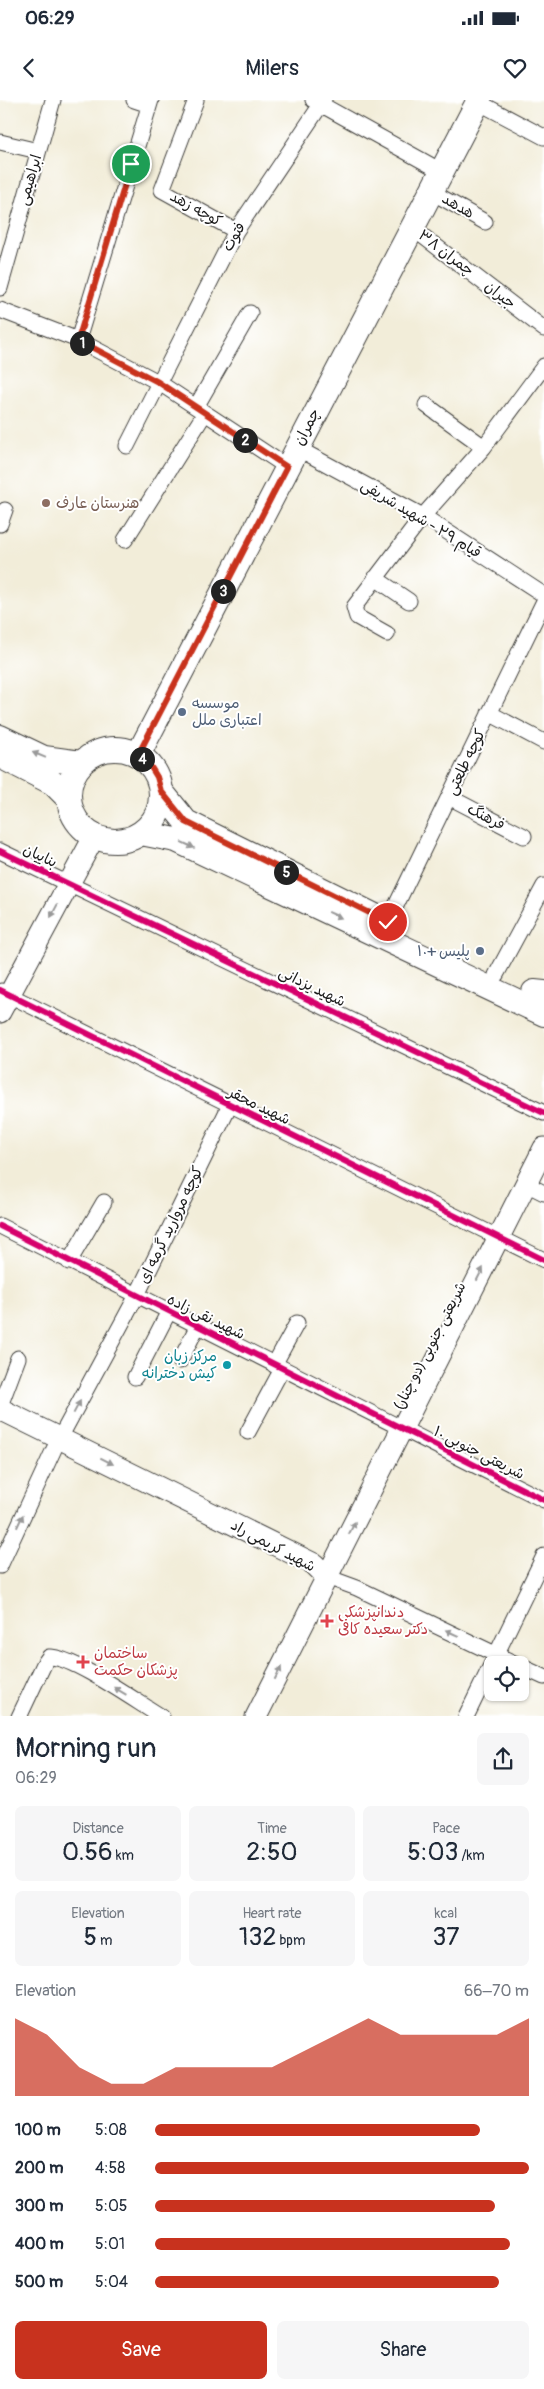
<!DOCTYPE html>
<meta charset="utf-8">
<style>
body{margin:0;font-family:Pangolin,"Playpen Sans Arabic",sans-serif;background:#f6f6f7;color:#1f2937;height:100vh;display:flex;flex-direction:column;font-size:19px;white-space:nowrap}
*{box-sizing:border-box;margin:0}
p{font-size:16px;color:#747a83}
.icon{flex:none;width:28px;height:28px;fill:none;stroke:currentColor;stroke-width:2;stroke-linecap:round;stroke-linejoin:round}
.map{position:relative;height:1616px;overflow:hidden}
.details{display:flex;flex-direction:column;background:#fff;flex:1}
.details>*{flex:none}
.fabs{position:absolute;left:484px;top:1556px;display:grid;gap:10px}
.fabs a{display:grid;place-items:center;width:45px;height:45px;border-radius:8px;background:#fff;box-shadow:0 1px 4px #0004;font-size:25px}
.pin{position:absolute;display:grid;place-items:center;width:42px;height:42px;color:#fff;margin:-21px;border:2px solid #fff;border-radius:50%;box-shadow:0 1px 5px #0007}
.km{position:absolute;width:25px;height:25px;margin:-12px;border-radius:50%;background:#222;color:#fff;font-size:14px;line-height:25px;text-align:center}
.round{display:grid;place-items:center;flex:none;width:52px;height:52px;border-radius:8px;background:#f6f6f7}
.summary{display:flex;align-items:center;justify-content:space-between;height:85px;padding:0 15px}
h1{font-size:28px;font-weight:600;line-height:38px}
.figures{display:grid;grid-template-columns:repeat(3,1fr);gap:8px;height:85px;padding:5px 15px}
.figures div{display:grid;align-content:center;border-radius:8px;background:#f6f6f7;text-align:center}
.figures b{font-size:25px;font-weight:600}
.figures small{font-size:14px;font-weight:400}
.figures p{font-size:14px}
.chart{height:140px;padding:10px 15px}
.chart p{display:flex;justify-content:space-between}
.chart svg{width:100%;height:90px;margin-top:5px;fill:#c8321e;opacity:.7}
.cta{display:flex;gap:10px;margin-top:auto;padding:10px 15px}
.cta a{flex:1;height:58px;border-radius:8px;background:#c8321e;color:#fff;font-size:20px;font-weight:600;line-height:58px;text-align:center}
.cta a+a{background:#f6f6f7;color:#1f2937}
ul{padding:0 15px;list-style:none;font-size:16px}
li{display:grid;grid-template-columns:80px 60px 1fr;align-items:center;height:38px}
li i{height:12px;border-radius:6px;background:#c8321e}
.status{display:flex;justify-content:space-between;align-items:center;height:35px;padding:0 25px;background:#fff;direction:ltr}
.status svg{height:14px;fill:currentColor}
header{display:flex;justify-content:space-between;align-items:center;height:65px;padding:0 15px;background:#fff;font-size:22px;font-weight:600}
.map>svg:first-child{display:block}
</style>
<div class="status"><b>06:29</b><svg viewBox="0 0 49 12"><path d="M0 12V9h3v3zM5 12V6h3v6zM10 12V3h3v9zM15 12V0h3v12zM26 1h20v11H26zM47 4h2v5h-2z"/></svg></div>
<header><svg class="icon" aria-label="back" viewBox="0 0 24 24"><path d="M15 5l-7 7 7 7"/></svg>Milers<svg class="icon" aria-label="heart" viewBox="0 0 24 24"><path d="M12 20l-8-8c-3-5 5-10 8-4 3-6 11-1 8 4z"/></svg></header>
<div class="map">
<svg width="544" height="1617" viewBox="0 0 544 1617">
<rect width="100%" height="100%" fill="#fff"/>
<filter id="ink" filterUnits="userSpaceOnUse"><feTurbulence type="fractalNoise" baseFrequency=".02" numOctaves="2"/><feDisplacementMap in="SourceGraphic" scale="10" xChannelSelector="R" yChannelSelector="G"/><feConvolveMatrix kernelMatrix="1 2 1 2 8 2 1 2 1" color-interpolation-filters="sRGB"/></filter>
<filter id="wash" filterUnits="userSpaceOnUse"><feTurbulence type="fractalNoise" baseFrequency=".0096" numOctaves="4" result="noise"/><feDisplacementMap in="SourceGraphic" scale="20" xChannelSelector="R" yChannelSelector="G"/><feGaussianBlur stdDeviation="1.12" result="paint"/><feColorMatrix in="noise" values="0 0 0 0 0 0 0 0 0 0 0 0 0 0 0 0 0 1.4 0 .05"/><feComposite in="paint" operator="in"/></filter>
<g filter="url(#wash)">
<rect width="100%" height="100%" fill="#f2edd9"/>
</g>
<g filter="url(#ink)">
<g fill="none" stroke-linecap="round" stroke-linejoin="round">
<defs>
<path id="street" d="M134 0 149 5
M196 0 162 90 236 131
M313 0 441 71
M478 2 544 37
M0 42 38 51
M430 91 485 122
M411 127 544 229
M0 188 53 0
M0 210 78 240 158 282 287 367
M78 240 151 0
M426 305 484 347
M196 307 250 213
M127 346 236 131 324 0
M297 348 423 416 544 495
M0 424 5 410
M125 440 205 313
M375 478 409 501
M387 534 357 517 354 507 423 416 484 347 544 266
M489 613 544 642
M449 697 524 736
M0 751 544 1013
M388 822 544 501
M496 875 544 786
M1 891 544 1160
M526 1084 544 1093
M0 1126 544 1400
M69 1162 104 1102
M180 1261 197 1227
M274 1265 297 1223
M135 1277 168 1213
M0 1306 18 1258
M248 1332 282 1269
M0 1466 54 1349 136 1197 230 1005
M327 1477 357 1488 518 1565
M520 1566 544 1577
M19 1617 44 1564 49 1557C73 1556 138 1603 162 1617
M466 1617 544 1456"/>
<path id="secondary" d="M0 912 94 737
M0 1309 314 1464 327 1477
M256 1617 544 1048"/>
<path id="primary" d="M0 637 44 658 81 663
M69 695a46 46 0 1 1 92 0a46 46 0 1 1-92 0Z
M138 655 479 0
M0 656 53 683 68 698
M161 691 186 722 389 823
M141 733 176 740 544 914
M534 892 544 893"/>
</defs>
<!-- street casing -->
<use href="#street" stroke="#3c3b38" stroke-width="17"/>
<!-- secondary casing -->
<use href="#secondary" stroke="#3c3b38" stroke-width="23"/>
<!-- primary casing -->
<use href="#primary" stroke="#3c3b38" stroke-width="26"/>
<!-- street -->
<use href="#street" stroke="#fff" stroke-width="15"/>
<!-- secondary -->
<use href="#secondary" stroke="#fff" stroke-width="21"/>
<!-- primary -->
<use href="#primary" stroke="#fff" stroke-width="24"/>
<defs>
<path id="cycleway" d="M0 751 544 1013
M0 890 544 1160
M0 1126 544 1400"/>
</defs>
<!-- cycleway casing -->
<use href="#cycleway" stroke="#fff" stroke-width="9"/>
<!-- cycleway -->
<use href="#cycleway" stroke="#d6006c" stroke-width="6"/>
</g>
<!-- one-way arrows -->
<defs><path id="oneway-solid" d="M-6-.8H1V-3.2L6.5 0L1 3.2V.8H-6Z" transform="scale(1.25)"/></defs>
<g fill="#999">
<use href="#oneway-solid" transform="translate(39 655) rotate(-158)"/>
<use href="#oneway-solid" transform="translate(188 745) rotate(25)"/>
<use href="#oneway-solid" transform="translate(54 811) rotate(118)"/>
<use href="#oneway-solid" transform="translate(335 815) rotate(25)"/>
<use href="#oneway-solid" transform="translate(480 1174) rotate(-63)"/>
<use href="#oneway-solid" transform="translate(77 1307) rotate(-62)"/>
<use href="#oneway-solid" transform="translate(107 1361) rotate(27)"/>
<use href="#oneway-solid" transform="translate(20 1421) rotate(-65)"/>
<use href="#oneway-solid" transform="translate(352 1428) rotate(-63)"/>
<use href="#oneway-solid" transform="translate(452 1533) rotate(-155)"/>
<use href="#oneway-solid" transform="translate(278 1573) rotate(-63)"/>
<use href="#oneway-solid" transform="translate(120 1591) rotate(-149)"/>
</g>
</g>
<g fill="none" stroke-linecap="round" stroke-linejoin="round" filter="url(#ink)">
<defs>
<path id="route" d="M131 64 78 240 158 282 287 367 138 655 149 664 157 677 161 691 186 722 388 822"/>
</defs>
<!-- route casing -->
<use href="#route" stroke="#fff" stroke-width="10"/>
<!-- route -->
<use href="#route" stroke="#c8321e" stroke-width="6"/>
</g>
<!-- markers -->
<circle fill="#8d6e63" stroke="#fff" stroke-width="2" cx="46" cy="403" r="5"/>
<g fill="#5c6f8a" stroke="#fff" stroke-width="2">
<circle cx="182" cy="612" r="5"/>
<circle cx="480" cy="851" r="5"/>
</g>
<circle fill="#0f9aa8" stroke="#fff" stroke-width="2" cx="227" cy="1265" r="5"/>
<g fill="#e0444e" stroke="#fff" stroke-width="2">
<path d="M324.5 1513.5h5v5h5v5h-5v5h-5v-5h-5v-5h5z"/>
<path d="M80.5 1554.5h5v5h5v5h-5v5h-5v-5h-5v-5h5z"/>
</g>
<g text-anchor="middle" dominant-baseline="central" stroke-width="4" stroke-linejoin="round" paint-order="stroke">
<!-- street labels -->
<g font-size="15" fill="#1c1c1c" stroke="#fff">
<text transform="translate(30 80) rotate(-74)">ابراهیمی</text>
<text transform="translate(458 106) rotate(30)">هدهد</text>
<text transform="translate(196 109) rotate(29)">کوچه زهد</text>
<text transform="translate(234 137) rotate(-60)">فتوت</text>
<text transform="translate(446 153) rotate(37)">چمران ۳۸</text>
<text transform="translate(500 195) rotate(38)">جیران</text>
<text transform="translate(307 327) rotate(-63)">چمران</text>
<text transform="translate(421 419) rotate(31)">قیام ۲۹ - شهید شریفی</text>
<text transform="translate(466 662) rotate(-64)">کوچه طلعتی</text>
<text transform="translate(486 717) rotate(27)">فرهنگ</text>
<text transform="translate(40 756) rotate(25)">بناییان</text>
<text transform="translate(312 887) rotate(26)">شهید یزدانی</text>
<text transform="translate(259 1006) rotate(26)">شهید محقر</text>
<text transform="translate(171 1125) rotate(-64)">کوچه مروارید گرمه ای</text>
<text transform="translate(206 1217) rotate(26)">شهید نقی زاده</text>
<text transform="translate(430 1246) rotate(-63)">شریعتی جنوبی (دو چنار)</text>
<text transform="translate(479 1353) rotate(27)">شریعتی جنوبی ۱۰</text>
<text transform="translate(273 1446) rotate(28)">شهید کریمی راد</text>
</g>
<!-- education labels -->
<g font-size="15" fill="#785e54" stroke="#fff" text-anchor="start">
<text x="56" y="403">هنرستان عارف</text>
</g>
<!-- service labels -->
<g font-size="15" fill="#4e5e75" stroke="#fff" text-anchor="start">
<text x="192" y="603">موسسه<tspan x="192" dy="17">اعتباری ملل</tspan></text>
<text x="470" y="851" text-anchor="end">پلیس +۱۰</text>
</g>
<!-- culture labels -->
<g font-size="15" fill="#0d838f" stroke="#fff" text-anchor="end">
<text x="217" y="1256">مرکز زبان<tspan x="217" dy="17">کیش دخترانه</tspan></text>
</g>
<!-- health labels -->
<g font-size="15" fill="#be3a42" stroke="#fff" text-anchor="start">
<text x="338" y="1512">دندانپزشکی<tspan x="338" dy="17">دکتر سعیده کافی</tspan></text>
<text x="94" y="1553">ساختمان<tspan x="94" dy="17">پزشکان حکمت</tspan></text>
</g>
</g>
</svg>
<div class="fabs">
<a><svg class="icon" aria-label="locate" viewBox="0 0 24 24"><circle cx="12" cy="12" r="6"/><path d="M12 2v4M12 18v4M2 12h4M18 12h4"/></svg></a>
</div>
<div class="pin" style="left:131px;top:64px;background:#1e9e55"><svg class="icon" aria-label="arrive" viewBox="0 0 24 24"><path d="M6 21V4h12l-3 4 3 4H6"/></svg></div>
<div class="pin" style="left:388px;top:822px;background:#d93025"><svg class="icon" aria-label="check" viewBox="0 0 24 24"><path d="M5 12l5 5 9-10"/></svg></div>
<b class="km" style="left:82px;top:243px">1</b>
<b class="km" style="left:245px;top:340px">2</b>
<b class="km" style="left:223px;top:491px">3</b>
<b class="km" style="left:142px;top:659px">4</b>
<b class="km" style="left:286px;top:772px">5</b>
</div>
<section class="details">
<div class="summary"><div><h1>Morning run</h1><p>06:29</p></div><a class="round"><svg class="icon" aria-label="share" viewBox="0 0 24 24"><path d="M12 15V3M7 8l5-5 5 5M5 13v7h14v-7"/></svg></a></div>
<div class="figures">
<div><p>Distance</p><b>0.56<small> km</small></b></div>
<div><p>Time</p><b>2:50</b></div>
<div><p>Pace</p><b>5:03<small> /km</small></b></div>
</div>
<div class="figures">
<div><p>Elevation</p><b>5<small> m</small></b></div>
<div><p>Heart rate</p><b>132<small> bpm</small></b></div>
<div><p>kcal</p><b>37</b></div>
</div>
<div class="chart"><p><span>Elevation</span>66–70 m</p>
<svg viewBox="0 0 160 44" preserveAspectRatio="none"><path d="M0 44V6L10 14L20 30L30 38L40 38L50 30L60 30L70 30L80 30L90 22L100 14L110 6L120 14L130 14L140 14L150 14L160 6V44z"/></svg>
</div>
<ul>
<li><b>100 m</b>5:08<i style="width:87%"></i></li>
<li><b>200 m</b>4:58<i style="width:100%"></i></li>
<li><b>300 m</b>5:05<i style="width:91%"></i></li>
<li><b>400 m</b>5:01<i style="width:95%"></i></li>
<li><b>500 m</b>5:04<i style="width:92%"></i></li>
</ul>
<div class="cta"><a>Save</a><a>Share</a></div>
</section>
